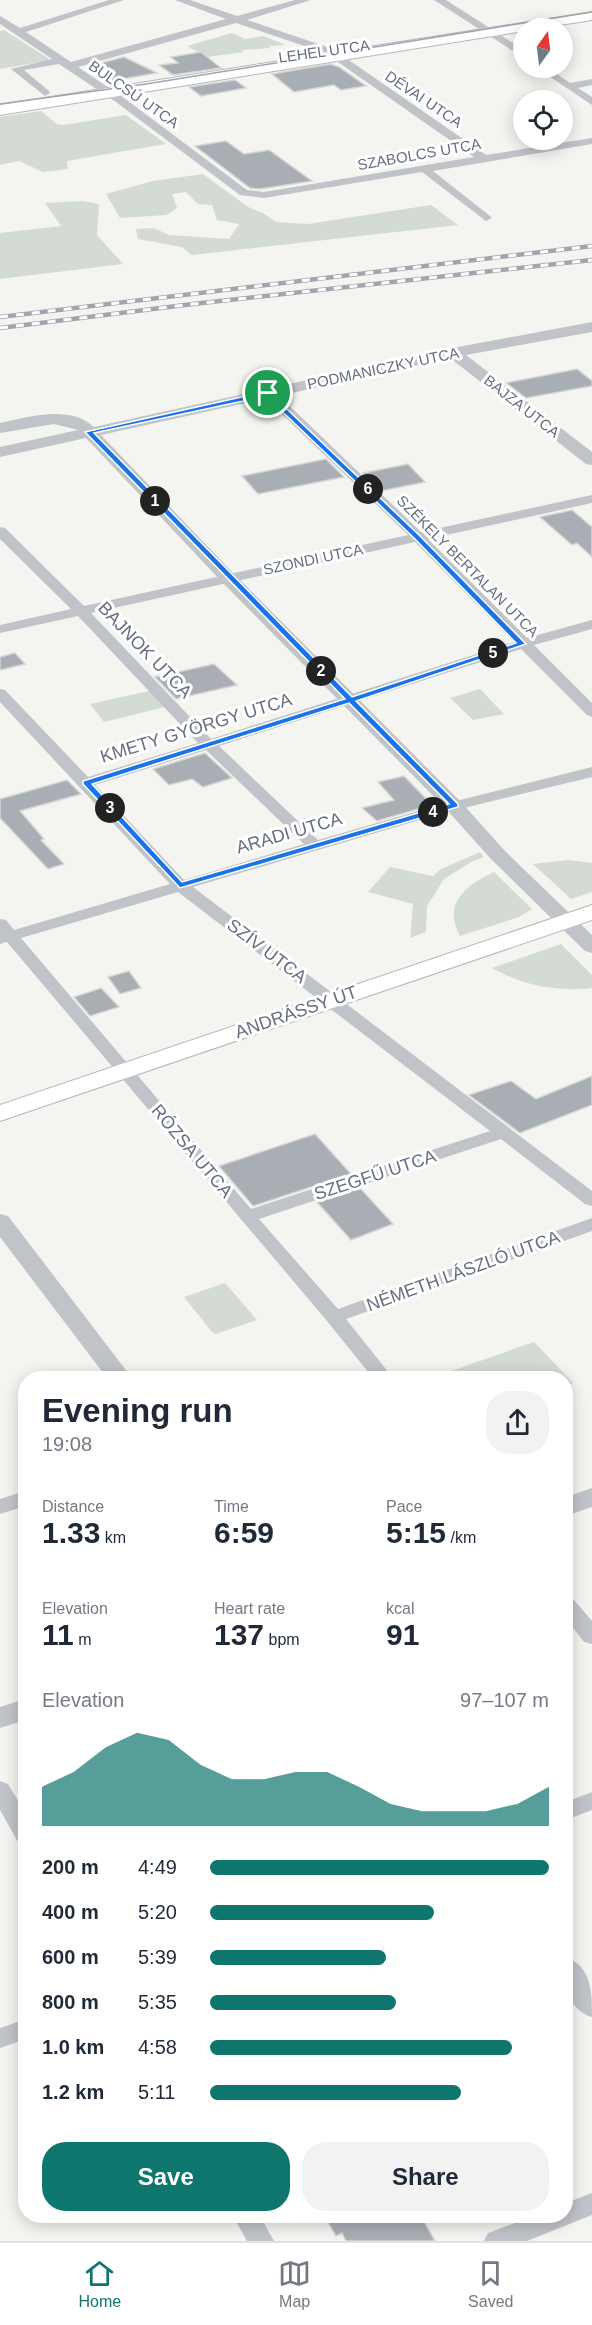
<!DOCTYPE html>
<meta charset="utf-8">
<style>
body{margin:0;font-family:Arial,sans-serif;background:#f2f2f3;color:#1f2937;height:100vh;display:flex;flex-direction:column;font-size:22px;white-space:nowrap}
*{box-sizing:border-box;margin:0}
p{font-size:20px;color:#747a83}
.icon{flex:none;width:33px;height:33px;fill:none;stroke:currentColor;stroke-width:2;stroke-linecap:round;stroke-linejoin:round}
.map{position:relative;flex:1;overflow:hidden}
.sheet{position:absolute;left:18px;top:1371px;width:555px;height:852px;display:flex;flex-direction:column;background:#fff;border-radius:24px;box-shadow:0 3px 15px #0003}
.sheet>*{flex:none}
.needle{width:39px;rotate:14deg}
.buttons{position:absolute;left:513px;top:18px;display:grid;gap:12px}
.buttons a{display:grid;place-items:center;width:60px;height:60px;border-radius:50%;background:#fff;box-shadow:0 3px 15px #0003;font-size:30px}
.pin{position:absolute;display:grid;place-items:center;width:51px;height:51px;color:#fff;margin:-26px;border:3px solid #fff;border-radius:50%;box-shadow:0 2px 6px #0007}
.km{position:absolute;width:30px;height:30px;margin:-15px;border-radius:50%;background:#222;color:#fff;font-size:16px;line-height:30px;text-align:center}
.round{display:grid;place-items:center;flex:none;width:63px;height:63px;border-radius:24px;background:#f2f2f3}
.overview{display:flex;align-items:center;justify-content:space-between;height:102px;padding:0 24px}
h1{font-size:33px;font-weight:800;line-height:45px}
.figures{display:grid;grid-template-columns:repeat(3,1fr);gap:9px;height:102px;padding:6px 24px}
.figures div{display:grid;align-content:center}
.figures b{font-size:30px;font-weight:800}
.figures small{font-size:16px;font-weight:400}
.figures p{font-size:16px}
.chart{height:168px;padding:12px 24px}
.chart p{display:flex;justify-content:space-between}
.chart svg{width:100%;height:108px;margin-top:6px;fill:#0f766e;opacity:.7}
.primary-button{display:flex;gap:12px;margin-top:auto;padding:12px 24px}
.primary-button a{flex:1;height:69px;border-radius:24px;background:#0f766e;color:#fff;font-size:24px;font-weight:800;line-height:69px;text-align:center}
.primary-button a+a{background:#f2f2f3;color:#1f2937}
ul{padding:0 24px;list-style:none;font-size:20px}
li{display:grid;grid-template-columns:96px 72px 1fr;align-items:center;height:45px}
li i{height:15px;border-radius:8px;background:#0f766e}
.tabs{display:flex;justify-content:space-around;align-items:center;height:84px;border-top:2px solid #e0e1e3;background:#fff;font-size:16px;color:#747a83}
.tabs a{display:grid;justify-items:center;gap:3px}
.tabs .selected{color:#0f766e}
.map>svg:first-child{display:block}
</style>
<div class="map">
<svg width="592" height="2241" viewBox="0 0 592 2241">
<rect width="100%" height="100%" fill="#f4f5f1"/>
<!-- green -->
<path fill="#d4dbd3" d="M4 30 51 60 0 69V31Z
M232 33 245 39 263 36 286 45 269 46 270 48 242 50 244 52 207 57 187 46Z
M41 111 57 124 63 125 126 115 166 144 67 161 68 169 43 172 19 161 0 165V117Z
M203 174 248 207 263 213 276 222 308 224 431 205 458 225 192 255 182 247 138 239 136 229 154 228 169 235 229 239 239 224 217 220 212 205 198 204 186 192 172 194 177 208 167 215 120 218 106 194 153 181Z
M83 201 99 204 97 235 123 264 0 279V233L61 226 45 203Z
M480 689 504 714 473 720 450 698Z
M149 691 165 707 104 722 90 704Z
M480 852 484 857 471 862 444 879 427 906 426 932 410 938 413 904 368 892 390 867 433 876 441 869Z
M568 860 592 863V892L571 899 533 864Z
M494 872 532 909 519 917 460 936C442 903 466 885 494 872Z
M561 944 592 975V988C557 992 523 986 492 968Z
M225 1283 257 1320 216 1334 212 1332 184 1297Z
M534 1342 573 1383 566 1386V1378H431Z"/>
<!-- building -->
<path fill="#a9aeb5" stroke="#d6d6d4" stroke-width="1.5" d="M201 52 221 68 173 75 159 65 178 63 171 57Z
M124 57 157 73 111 81 89 66Z
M330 64 339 67 366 86 341 90 334 85 294 92 272 74Z
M235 80 246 88 201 96 189 87Z
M226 141 244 154 269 150 312 181 260 189 250 188 195 146Z
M577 369 592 381V386L526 398 506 383Z
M326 459 344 477 258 494 242 476Z
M408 464 425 482 381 491 363 473Z
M572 510 592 527V557L577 543 572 545 540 517Z
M15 653 25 664 0 670V657Z
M214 664 237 685 176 699 155 677Z
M205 753 232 778 203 787 192 779 169 785 153 769Z
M404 776 432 805 377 821 362 808 394 800 378 782Z
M67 780 81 794 20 811 44 839 41 840 64 864 48 869 0 818V799Z
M129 971 141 988 120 994 108 977Z
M101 988 119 1007 90 1016 74 997Z
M592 1076V1105L520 1133 469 1095 511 1081 536 1099Z
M315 1134 351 1174 253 1206 219 1166Z
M360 1188 393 1224 351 1240 317 1202Z
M324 2216H421L435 2241H346L342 2233 336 2236Z"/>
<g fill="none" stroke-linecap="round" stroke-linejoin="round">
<defs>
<path id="secondary" d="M592 12V20L541 28H524V31L0 115V105Z
M592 905V920L0 1121V1105Z"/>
</defs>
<!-- secondary casing -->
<use href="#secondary" stroke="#b3b6bb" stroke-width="2"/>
<!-- minor -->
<path fill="#c0c3c7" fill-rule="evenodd" d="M109 0H124L26 32 71 62 226 19 175 0H190L237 16 295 0H311L247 20 333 49 486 155 592 138V144L433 171 490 216 492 218 486 221 422 172 264 198 240 195 116 102 59 64 24 70 49 91 50 93 45 96 11 69 52 59 0 24V16L20 28ZM236 23 325 53 474 157 264 192 247 190 124 98 78 67Z
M434 0H446L524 50V58Z
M537 68H548L570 83 592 79V85L578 88 592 97V105Z
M268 389 273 390 421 532 592 495V503L428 539 527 638 592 620V629L534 645 592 703V717L587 715 521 649 219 746 318 840 432 807 592 767V777L443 813 193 887 592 1191V1206L585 1204 501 1139 259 1219 338 1309 592 1218V1231L346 1319 393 1378H373L327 1321 7 942 0 944V919L6 920 14 930 170 884 0 702V689L5 690 88 777 198 743 78 616 0 633V625L71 609 0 539V527L5 528 84 606 408 535 263 396 262 393 263 390ZM415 542 514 642 211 739 91 613ZM206 750 304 844 184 880 95 785ZM178 892 490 1131 251 1209 21 938Z
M26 1491V1506L0 1514V1499Z
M566 1597 574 1600 592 1621V1644L584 1642 566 1619Z
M0 1781 8 1784 26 1814V1845L18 1842 0 1810Z
M592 1792V1810L566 1820V1802Z
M26 2019V2039L0 2048V2028Z
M592 2193V2215L527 2241H484L488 2233 534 2216H566V2203Z
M233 2216H260L274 2241H247Z"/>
<!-- tertiary -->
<path fill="#c0c3c7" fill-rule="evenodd" d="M592 322V332L466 355 592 452V465L586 464 450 358 101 435 234 574 461 802 505 851 592 935V953L585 951 491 859 447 810 222 582 86 438 0 457V447L78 430 54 424 0 433V423C27 417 70 404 94 427L453 348Z
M0 1214 8 1216 132 1378H107L0 1237Z
M592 1488V1507L566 1516V1497Z
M26 1699V1720L0 1728V1707Z
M566 1957C592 1967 592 1992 592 2017 565 2008 563 1981 566 1957Z"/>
<!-- secondary -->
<use href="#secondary" fill="#fff" fill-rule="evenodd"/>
<!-- tram -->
<path stroke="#a1a5ac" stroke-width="1.5" d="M0 104 146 84 592 12"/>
<defs>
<path id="rail" d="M0 317 592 246
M0 328 193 304 592 260"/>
</defs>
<!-- rail casing -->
<use href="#rail" stroke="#a1a5ac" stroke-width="4.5"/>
<!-- rail -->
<use href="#rail" stroke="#fff" stroke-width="3" stroke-dasharray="8" stroke-linecap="butt"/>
</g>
<!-- route -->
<path fill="#1a73e8" stroke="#fff" stroke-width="1.5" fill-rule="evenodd" d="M268 391 419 535 526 644 356 701 458 804V807L180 888 83 784V781L345 699 85 432ZM266 396 414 538 516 643 352 697 94 433ZM349 703 449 804 182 882 92 784Z"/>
<g text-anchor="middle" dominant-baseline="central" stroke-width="6" stroke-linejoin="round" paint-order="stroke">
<!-- far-street labels -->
<g font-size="15" fill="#656f81" stroke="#fff">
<text transform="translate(324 51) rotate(-8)">LEHEL UTCA</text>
<text transform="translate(134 94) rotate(35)">BULCSÚ UTCA</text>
<text transform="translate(424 99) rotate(34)">DÉVAI UTCA</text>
<text transform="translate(419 154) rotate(-10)">SZABOLCS UTCA</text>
<text transform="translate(383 368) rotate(-12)">PODMANICZKY UTCA</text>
<text transform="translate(522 406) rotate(38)">BAJZA UTCA</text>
<text transform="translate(313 559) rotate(-12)">SZONDI UTCA</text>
<text transform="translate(468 566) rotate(45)">SZÉKELY BERTALAN UTCA</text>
</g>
<!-- street labels -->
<g font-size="18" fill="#656f81" stroke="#fff">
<text transform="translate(145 650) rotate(46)">BAJNOK UTCA</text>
<text transform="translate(196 728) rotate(-17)">KMETY GYÖRGY UTCA</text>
<text transform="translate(289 833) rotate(-16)">ARADI UTCA</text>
<text transform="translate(267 951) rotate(37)">SZÍV UTCA</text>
<text transform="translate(296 1012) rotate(-19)">ANDRÁSSY ÚT</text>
<text transform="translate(192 1151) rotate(50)">RÓZSA UTCA</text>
<text transform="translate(375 1175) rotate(-18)">SZEGFŰ UTCA</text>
<text transform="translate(463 1271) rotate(-20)">NÉMETH LÁSZLÓ UTCA</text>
</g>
</g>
</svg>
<div class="buttons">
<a><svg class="needle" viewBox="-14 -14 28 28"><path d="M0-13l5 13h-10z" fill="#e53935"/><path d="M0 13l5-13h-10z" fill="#747a83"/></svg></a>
<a><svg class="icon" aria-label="locate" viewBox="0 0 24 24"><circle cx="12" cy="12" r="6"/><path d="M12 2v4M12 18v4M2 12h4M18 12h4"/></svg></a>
</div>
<div class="pin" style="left:268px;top:393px;background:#1e9e55"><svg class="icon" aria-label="arrive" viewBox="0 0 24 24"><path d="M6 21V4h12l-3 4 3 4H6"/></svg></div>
<b class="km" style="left:155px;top:501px">1</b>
<b class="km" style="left:321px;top:671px">2</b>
<b class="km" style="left:110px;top:808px">3</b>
<b class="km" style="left:433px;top:812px">4</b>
<b class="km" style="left:493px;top:653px">5</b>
<b class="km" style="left:368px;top:489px">6</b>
<section class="sheet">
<div class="overview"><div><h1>Evening run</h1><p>19:08</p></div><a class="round"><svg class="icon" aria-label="share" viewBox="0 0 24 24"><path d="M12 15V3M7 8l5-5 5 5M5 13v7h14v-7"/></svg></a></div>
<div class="figures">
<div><p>Distance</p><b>1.33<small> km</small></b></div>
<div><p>Time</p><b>6:59</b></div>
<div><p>Pace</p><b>5:15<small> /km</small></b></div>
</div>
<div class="figures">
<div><p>Elevation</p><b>11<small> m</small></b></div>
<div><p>Heart rate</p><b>137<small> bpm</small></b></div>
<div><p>kcal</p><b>91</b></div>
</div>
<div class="chart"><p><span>Elevation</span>97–107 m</p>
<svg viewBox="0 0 160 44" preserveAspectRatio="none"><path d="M0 44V28L10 22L20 12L30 6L40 9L50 19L60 25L70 25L80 22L90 22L100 28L110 35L120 38L130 38L140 38L150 35L160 28V44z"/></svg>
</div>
<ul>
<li><b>200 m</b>4:49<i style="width:100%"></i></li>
<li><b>400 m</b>5:20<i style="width:66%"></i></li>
<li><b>600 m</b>5:39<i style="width:52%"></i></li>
<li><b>800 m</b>5:35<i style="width:55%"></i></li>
<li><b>1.0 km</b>4:58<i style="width:89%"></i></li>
<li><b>1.2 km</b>5:11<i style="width:74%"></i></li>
</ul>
<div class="primary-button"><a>Save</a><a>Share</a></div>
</section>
</div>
<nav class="tabs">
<a class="selected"><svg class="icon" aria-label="home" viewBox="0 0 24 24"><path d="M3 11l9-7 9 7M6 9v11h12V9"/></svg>Home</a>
<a><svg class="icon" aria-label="map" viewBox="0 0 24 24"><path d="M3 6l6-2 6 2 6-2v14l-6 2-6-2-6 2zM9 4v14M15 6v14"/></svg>Map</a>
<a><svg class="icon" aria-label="saved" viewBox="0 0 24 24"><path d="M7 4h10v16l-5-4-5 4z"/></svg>Saved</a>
</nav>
